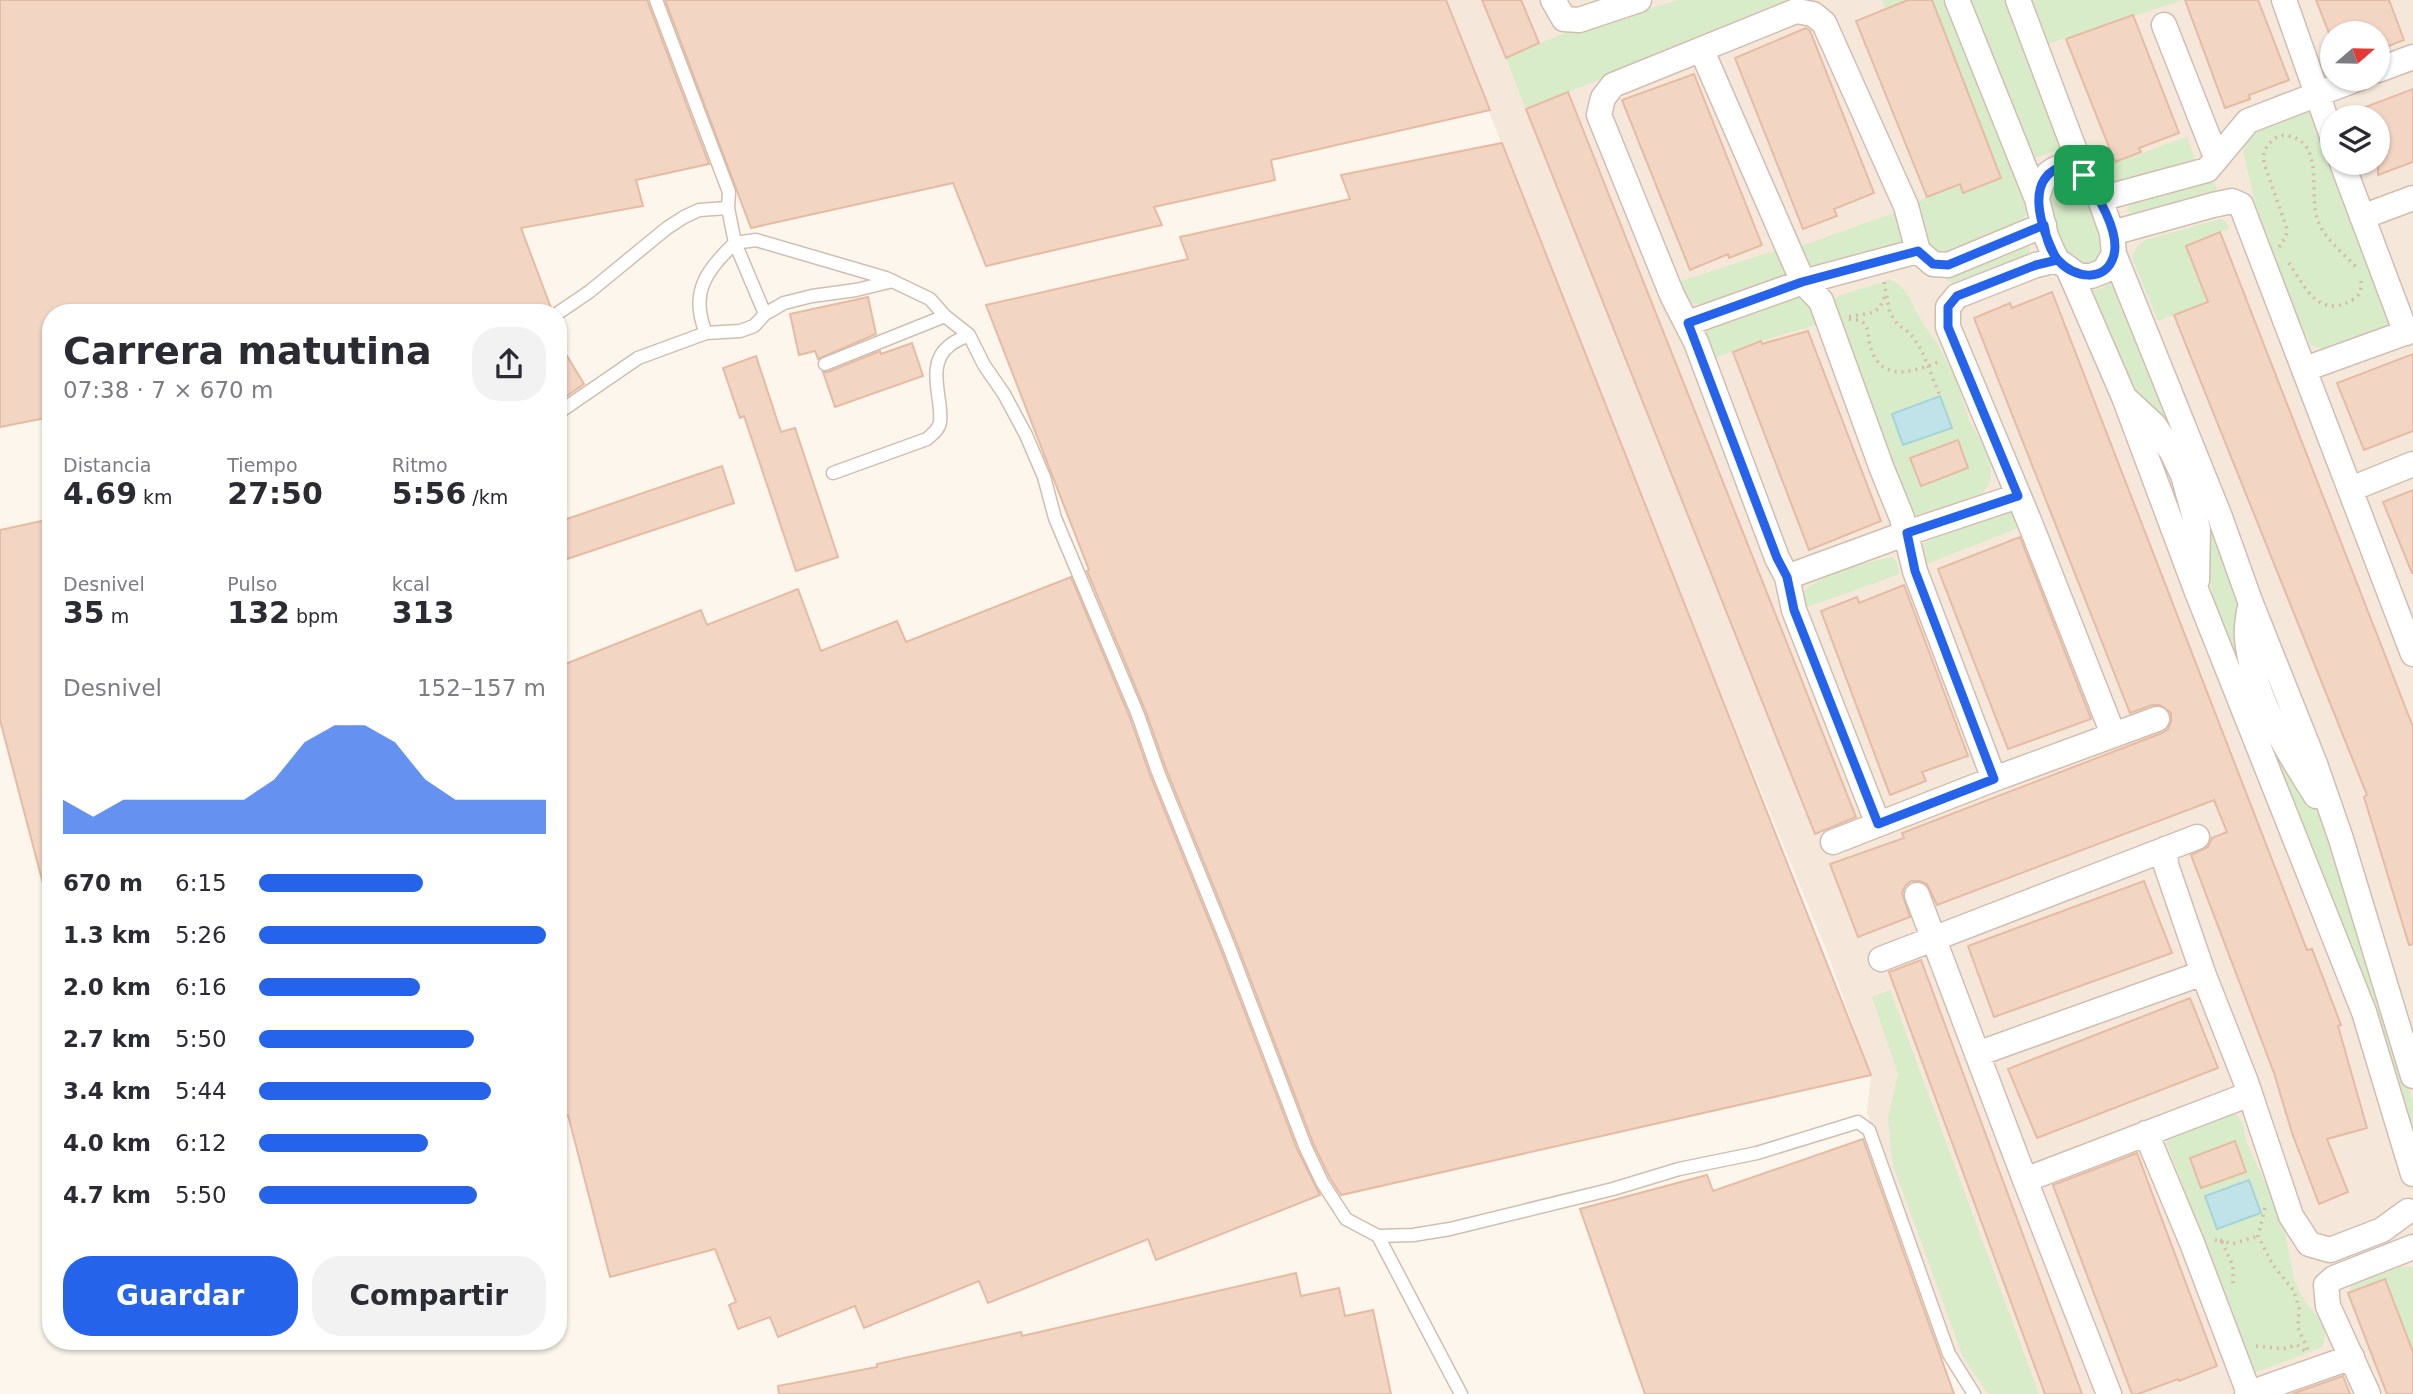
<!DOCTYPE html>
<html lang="es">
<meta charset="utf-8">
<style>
body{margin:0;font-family:"DejaVu Sans",sans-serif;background:#f2f2f3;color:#2b2b33;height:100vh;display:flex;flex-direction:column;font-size:26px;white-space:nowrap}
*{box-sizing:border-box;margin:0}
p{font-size:23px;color:#7c7c81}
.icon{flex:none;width:38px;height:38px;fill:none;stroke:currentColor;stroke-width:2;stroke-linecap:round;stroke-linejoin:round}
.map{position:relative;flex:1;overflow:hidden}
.details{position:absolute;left:42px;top:304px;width:525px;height:1046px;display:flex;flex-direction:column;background:#fff;border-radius:28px;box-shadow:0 2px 5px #0004}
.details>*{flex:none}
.needle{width:46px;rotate:70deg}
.tools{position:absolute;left:2320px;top:21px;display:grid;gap:14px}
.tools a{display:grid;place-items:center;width:70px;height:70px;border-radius:50%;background:#fff;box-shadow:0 2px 5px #0004;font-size:35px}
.pin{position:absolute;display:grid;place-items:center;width:60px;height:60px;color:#fff;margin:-30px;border-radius:14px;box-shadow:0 4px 10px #0006}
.round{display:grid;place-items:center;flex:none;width:74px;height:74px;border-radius:28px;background:#f2f2f3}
.headline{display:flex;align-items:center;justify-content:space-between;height:119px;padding:0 21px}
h1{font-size:38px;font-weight:800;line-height:52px}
.metrics{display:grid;grid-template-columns:repeat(3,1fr);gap:10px;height:119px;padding:7px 21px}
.metrics div{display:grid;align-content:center}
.metrics b{font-size:30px;font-weight:800}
.metrics small{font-size:19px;font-weight:400}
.metrics p{font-size:19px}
.chart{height:196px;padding:14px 21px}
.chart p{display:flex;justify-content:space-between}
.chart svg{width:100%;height:126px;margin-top:7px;fill:#2563eb;opacity:.7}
.button{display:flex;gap:14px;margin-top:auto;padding:14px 21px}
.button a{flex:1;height:80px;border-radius:28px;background:#2563eb;color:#fff;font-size:28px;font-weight:800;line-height:80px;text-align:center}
.button a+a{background:#f2f2f3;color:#2b2b33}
ul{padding:0 21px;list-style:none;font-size:23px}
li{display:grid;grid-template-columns:112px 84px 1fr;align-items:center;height:52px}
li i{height:18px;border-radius:9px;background:#2563eb}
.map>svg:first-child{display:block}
</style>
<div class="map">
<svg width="2413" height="1394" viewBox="0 0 2413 1394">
<rect width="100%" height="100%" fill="#fdf6ec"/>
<!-- residential -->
<path fill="#f5e8da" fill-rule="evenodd" d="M1445 0H2413V1394H1981L1977 1389 1956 1359 1867 1113 1871 1075 1827 952 1621 448ZM2333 33H2378V79H2333ZM2333 117H2378V163H2333Z"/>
<!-- green -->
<path fill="#d8ecc9" d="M1679 0H1797L1526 109 1506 58 1562 34Z
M1882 0H1943L1977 76 2020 185 2026 214 2022 221 1948 251 1937 252 1928 244 1913 203 1956 185Z
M1968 0H2007L2067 147 2034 158Z
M2026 0H2184L2044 45Z
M2310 108 2392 325 2329 350 2311 346 2276 270 2257 213 2243 150 2253 129Z
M2187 137 2196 163 2109 184 2103 176 2102 167Z
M2211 178 2216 186V193L2133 217 2127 210 2130 201Z
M2067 180C2089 186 2102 225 2103 247 2103 252 2099 257 2096 262 2091 264 2085 266 2080 265 2061 260 2042 203 2053 187 2056 182 2061 182 2067 180Z
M1894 213 1906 242 1808 269 1798 247Z
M2220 219 2227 222 2229 229 2186 246 2207 302 2158 321 2132 258 2137 247 2145 240Z
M2024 244 2029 245 2030 251 2028 254 1953 283 1947 281 1946 277 1950 273Z
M1777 250 1784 263 1786 277 1702 305 1689 303 1682 296 1681 281Z
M2114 276 2211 519 2236 597 2249 668 2285 756 2318 810 2331 836 2413 1101V1140L2217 617 2206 560 2135 391 2116 355 2088 290C2101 291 2106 287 2114 276Z
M1889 280 1897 283 1906 292 1924 325 1939 346 1957 382 1969 420 1983 445 1991 465 1990 482 1983 493 1923 516 1912 514 1907 502 1832 302 1838 296Z
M1799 295 1809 299 1820 324 1761 341 1714 358C1705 342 1701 336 1713 321Z
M2012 508 2021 527 1924 565 1918 549 1922 544 1969 523Z
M1891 557 1896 560 1900 574 1807 607 1802 593C1824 572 1862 564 1891 557Z
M1890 990 2039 1394H1988L1963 1357 1892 1162 1888 1118 1898 1074 1872 997Z
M2231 1111 2242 1121 2247 1144 2282 1218 2294 1279 2304 1300 2321 1320 2325 1335 2323 1347 2254 1373 2167 1144V1138Z
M2401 1267H2413V1352L2385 1279 2348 1293 2352 1284Z"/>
<!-- water -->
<path fill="#bfe3e8" stroke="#a5d3da" stroke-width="2" d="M1940 396 1952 428 1903 445 1892 414Z
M2249 1180 2261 1213 2217 1229 2205 1196Z"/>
<!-- building -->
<path fill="#f3d5c3" stroke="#e6bba3" stroke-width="2" d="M0 0H647L709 164 636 180 643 206 521 228 551 308 549 313H51V417L0 427Z
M665 0H1446L1490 110 1271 160 1275 180 1154 207 1162 225 986 266 953 183 751 228Z
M1482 0H1521L1539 43 1506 58Z
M1908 0H1932L2001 178 1963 193 1960 184 1927 197 1856 21Z
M2185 0H2258L2289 80 2249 95 2250 99 2225 108Z
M2316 0H2389L2404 40 2381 49 2378 33H2329Z
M2133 15 2179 133 2139 148 2141 152 2115 162 2066 39Z
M1806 28 1810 31 1874 193 1834 209 1837 216 1803 229 1735 58Z
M1694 74 1762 245 1729 258 1728 254 1690 270 1622 100Z
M2413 89V162L2378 175V117L2342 116Z
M1568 92 1856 817 1815 834 1526 109Z
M1502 143 1871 1075 1341 1195 1330 1178 1313 1143 1237 944 1166 769 1146 712 1087 571 1089 570 986 305 1188 259 1180 237 1350 199 1341 175Z
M2220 232 2413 727V944L2409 945 2364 797 2367 795 2174 315 2208 302 2186 246Z
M2052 292 2307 950 2312 949 2341 1025 2338 1026 2367 1128 2327 1139 2348 1192 2319 1204 2292 1133 2274 1073 2191 855 2208 847 2212 838 2227 832 2214 800 1937 905 1927 884 1920 881H1911L1905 886 1902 893 1910 917 1858 937 1830 864 1904 838 1902 833 2162 733 2168 729 2171 722V713L2160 705H2152L2130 713 1974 318 2010 303 2012 308Z
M868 297 876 334 818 359 815 351 799 355 790 314Z
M1808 331 1881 521 1809 550 1733 352 1761 341 1762 344Z
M558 341 584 384 558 402Z
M912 343 923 376 835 407 823 372H828L880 351 881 354Z
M2413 354V431L2364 450 2337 383Z
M756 356 781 432 795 428 838 557 796 571 744 416 740 418 723 368Z
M1958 440 1968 468 1921 486 1910 458Z
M722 466 734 503 558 562V522Z
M2413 490V573H2412L2383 502Z
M51 519V890L45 891 0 720V530Z
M2020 537 2091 719 2008 749 1938 569Z
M1071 577 1130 718 1150 775 1221 950 1297 1149 1320 1195 1156 1260 1148 1239 988 1303 979 1281 864 1328 855 1306 778 1337 770 1317 738 1329 729 1305 736 1302 715 1249 610 1277 568 1115 558 1118V667L701 610 707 625 798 589 821 651 897 621 906 642Z
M1904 585 1968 756 1922 772 1926 781 1890 795 1821 611 1857 597 1859 603Z
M2144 881 2172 953 1994 1017 1968 946Z
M1921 960 2082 1394H2045L1889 972Z
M2190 998 2218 1068 2037 1138 2008 1069Z
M1863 1139 1954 1394H1645L1580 1209 1707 1175 1713 1191Z
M2235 1141 2246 1172 2201 1188 2190 1158Z
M2137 1153 2217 1366 2179 1381 2178 1379 2138 1394H2132L2053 1185Z
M1296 1273 1301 1296 1339 1288 1345 1316 1373 1310 1391 1394H779L778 1386 877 1367V1364L1021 1332 1022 1336Z
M2385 1279 2413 1352V1394H2387L2348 1293Z
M2343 1376 2350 1394H2292Z"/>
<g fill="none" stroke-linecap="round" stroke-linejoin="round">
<defs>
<path id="service" d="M656 0 729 192 728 208 735 243 756 240 886 278 930 299 945 316 969 335 984 365 1004 394 1026 435 1044 477 1055 518 1138 715 1158 772 1229 947 1305 1146 1322 1182 1346 1219 1378 1236 1413 1235 1450 1229 1613 1189 1679 1169 1757 1153 1858 1122 1869 1130 1949 1354 1974 1394
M558 313 589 292 667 228 684 217 699 210 728 208
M706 333 740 331 754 326 765 314 784 303 812 296 856 290 893 281
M825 364 945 316
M558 413 638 358 706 333C689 293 707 269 735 243L765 314
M833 473 927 439C932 434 939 430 940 422 943 399 925 365 949 346 954 341 963 338 969 335
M1378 1236 1461 1394"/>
<path id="minor" d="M1553 0 1564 19 1579 20 1639 0
M1957 0 2037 199 2046 236 2052 250 2057 260 2079 276H2091L2104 271 2114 254 2112 233 2100 199 2084 175 2069 165C2046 169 2042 178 2037 199
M2018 0 2084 175
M2284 0 2333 139
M2164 25 2216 157
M1702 51 1803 282 1821 301 1882 469 1902 518 1915 571 1994 779
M2378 70 2413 57
M2342 163 2406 333
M2100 199 2207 170 2248 121 2357 79
M2362 217 2413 198
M2112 233 2213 205 2232 201 2241 205 2413 654
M2114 254 2220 517 2250 601 2315 764 2341 839 2413 1076
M2057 260 2036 265 1957 296 1948 307V327L2030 523 2113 734
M2068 268 2124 397 2197 592 2364 1012 2413 1174
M1688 323 1803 282 1918 251
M2305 369 2413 330
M2127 400 2154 425 2172 452 2183 475 2198 529 2197 580
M2351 489 2413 464
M1787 577 1907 533 2018 496
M2249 611C2248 619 2246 629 2247 638 2252 695 2286 749 2316 796
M1878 824 1794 610 1787 577 1777 558 1696 342 1672 295 1599 115 1603 98 1613 85 1796 11 1813 14 1824 23 1906 206 1918 251 1933 264 1948 265 2044 225
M1833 842 1994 779 2157 719
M2165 849 2166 865 2203 973 2246 1082 2291 1216 2309 1244 2330 1250 2382 1230 2408 1211
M1917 895 2025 1180 2109 1394
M1881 959 2197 837
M1977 1054 2203 973
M2146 1133 2192 1243 2249 1393
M2025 1180 2250 1094
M2247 1394 2352 1357
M2368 1394 2328 1306 2326 1285 2334 1278 2413 1247"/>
</defs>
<!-- service casing -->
<use href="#service" stroke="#d1beb0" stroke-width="15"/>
<!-- minor casing -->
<use href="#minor" stroke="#d1beb0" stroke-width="27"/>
<!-- path -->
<path stroke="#d9b8a5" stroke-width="3.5" stroke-dasharray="2 5" stroke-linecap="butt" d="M2279 247 2286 237 2287 229 2264 163C2263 155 2264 149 2270 143 2274 137 2282 134 2289 136 2325 143 2308 195 2318 221 2325 239 2343 253 2356 267
M2289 263C2304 285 2318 320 2352 300 2360 296 2362 289 2361 281
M1884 282 1890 313 1898 325 1910 333 1921 349 1940 396
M1849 317C1869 312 1879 317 1885 294
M1849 319C1853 320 1857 319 1861 321 1868 325 1868 334 1869 341 1878 384 1911 373 1941 361
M2265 1208 2258 1236 2273 1265 2294 1291 2299 1308 2298 1328 2308 1350
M2215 1240 2222 1242 2233 1266V1284
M2220 1240 2232 1244 2258 1236
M2256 1346 2283 1349 2297 1345 2305 1351"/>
<!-- service -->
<use href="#service" stroke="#fff" stroke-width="12"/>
<!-- minor -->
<use href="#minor" stroke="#fff" stroke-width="24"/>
</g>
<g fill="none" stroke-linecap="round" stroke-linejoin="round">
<defs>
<path id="route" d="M2084 175 2069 165C2020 173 2042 231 2057 260L2036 265 1957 296 1948 307V327L2018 496 1907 533 1915 571 1994 779 1878 824 1794 610 1787 577 1777 558 1688 323 1802 282 1918 251 1933 264 1948 265 2044 225C2046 237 2050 251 2058 260 2073 278 2106 284 2114 255 2120 231 2097 195 2084 175"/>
</defs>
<!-- route casing -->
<use href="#route" stroke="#fff" stroke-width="14"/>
<!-- route -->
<use href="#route" stroke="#2563eb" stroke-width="9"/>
</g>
</svg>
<div class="tools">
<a><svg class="needle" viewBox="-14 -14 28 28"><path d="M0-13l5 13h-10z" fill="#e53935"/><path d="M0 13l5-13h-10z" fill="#7c7c81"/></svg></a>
<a><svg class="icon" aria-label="layers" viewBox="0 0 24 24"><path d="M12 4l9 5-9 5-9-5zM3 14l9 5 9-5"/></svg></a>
</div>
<div class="pin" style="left:2084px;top:175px;background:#1e9e55"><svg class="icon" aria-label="arrive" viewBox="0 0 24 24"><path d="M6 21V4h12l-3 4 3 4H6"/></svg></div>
<section class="details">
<div class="headline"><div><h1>Carrera matutina</h1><p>07:38 · 7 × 670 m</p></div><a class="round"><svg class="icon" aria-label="share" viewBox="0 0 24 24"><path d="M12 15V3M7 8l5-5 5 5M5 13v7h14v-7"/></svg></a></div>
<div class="metrics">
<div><p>Distancia</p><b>4.69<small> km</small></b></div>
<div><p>Tiempo</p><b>27:50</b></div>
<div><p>Ritmo</p><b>5:56<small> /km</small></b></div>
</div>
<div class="metrics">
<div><p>Desnivel</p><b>35<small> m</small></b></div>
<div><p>Pulso</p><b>132<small> bpm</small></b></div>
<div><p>kcal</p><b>313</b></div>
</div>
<div class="chart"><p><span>Desnivel</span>152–157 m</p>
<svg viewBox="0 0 160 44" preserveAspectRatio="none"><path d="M0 44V32L10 38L20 32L30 32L40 32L50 32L60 32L70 25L80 12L90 6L100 6L110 12L120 25L130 32L140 32L150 32L160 32V44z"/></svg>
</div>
<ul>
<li><b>670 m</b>6:15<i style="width:57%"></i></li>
<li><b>1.3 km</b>5:26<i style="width:100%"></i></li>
<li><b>2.0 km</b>6:16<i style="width:56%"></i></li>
<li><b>2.7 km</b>5:50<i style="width:75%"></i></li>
<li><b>3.4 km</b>5:44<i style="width:81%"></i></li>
<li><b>4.0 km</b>6:12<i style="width:59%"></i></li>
<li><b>4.7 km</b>5:50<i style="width:76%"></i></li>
</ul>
<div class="button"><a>Guardar</a><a>Compartir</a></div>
</section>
</div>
